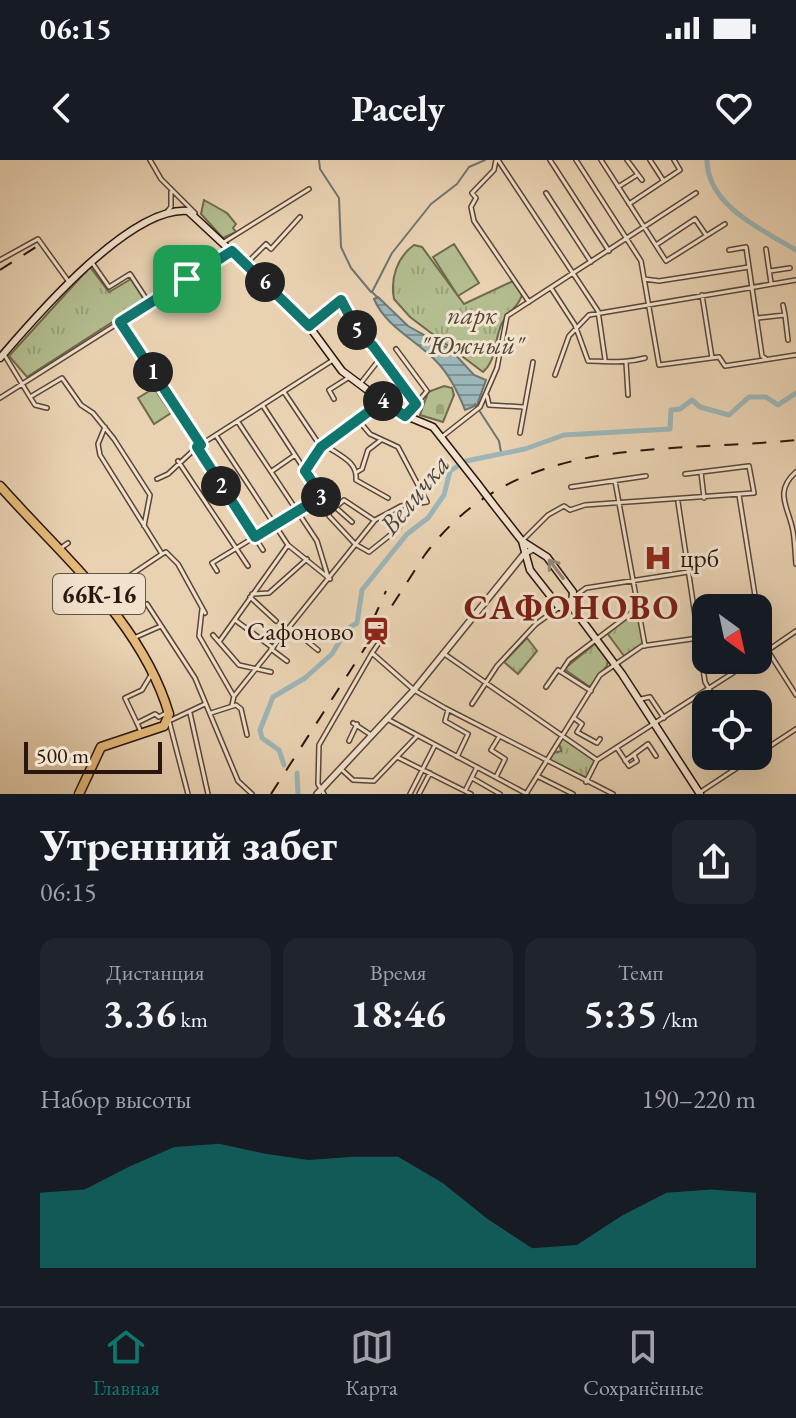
<!DOCTYPE html>
<html lang="ru">
<meta charset="utf-8">
<style>
body{margin:0;font-family:"EB Garamond",serif;background:#20242c;color:#f1f3f6;height:100vh;display:flex;flex-direction:column;font-size:30px;white-space:nowrap}
*{box-sizing:border-box;margin:0}
p{font-size:26px;color:#9ea1a6}
.icon{flex:none;width:44px;height:44px;fill:none;stroke:currentColor;stroke-width:2;stroke-linecap:round;stroke-linejoin:round}
.map{position:relative;height:634px;overflow:hidden}
.panel{display:flex;flex-direction:column;background:#171b24;flex:1}
.panel>*{flex:none}
.needle{width:52px;rotate:147deg}
.buttons{position:absolute;left:692px;top:434px;display:grid;gap:16px}
.buttons a{display:grid;place-items:center;width:80px;height:80px;border-radius:16px;background:#171b24;box-shadow:0 8px 32px #0002;font-size:40px}
.scale{position:absolute;left:24px;bottom:20px;width:138px;box-sizing:border-box;padding-left:8px;border:4px solid #2a160e;border-top:0;font-size:22px;line-height:28px;white-space:nowrap;color:#2a160e;-webkit-text-stroke:6px #f1e2cd;paint-order:stroke}
.pin{position:absolute;display:grid;place-items:center;width:68px;height:68px;color:#fff;margin:-34px;border-radius:16px;box-shadow:0 4px 12px #0006}
.km{position:absolute;width:40px;height:40px;margin:-20px;border-radius:50%;background:#222;color:#fff;font-size:22px;line-height:40px;text-align:center}
.round{display:grid;place-items:center;flex:none;width:84px;height:84px;border-radius:16px;background:#20242c}
.summary{display:flex;align-items:center;justify-content:space-between;height:136px;padding:0 40px}
h1{font-size:44px;font-weight:700;line-height:60px}
.metrics{display:grid;grid-template-columns:repeat(3,1fr);gap:12px;height:136px;padding:8px 40px}
.metrics div{display:grid;align-content:center;border-radius:16px;background:#20242c;text-align:center}
.metrics b{font-size:40px;font-weight:700}
.metrics small{font-size:22px;font-weight:400}
.metrics p{font-size:22px}
.chart{height:224px;padding:16px 40px}
.chart p{display:flex;justify-content:space-between}
.chart svg{width:100%;height:144px;margin-top:8px;fill:#0f766e;opacity:.7}
.status{display:flex;justify-content:space-between;align-items:center;height:56px;padding:0 40px;background:#171b24;direction:ltr}
.status svg{height:22px;fill:currentColor}
header{display:flex;justify-content:space-between;align-items:center;height:104px;padding:0 40px;background:#171b24;font-size:36px;font-weight:700}
.tabs{display:flex;justify-content:space-around;align-items:center;height:112px;border-top:2px solid #363941;background:#171b24;font-size:22px;color:#9ea1a6}
.tabs a{display:grid;justify-items:center;gap:4px}
.tabs .current{color:#0f766e}
.map>svg:first-child{display:block}
</style>
<div class="status"><b>06:15</b><svg viewBox="0 0 49 12"><path d="M0 12V9h3v3zM5 12V6h3v6zM10 12V3h3v9zM15 12V0h3v12zM26 1h20v11H26zM47 4h2v5h-2z"/></svg></div>
<header><svg class="icon" aria-label="back" viewBox="0 0 24 24"><path d="M15 5l-7 7 7 7"/></svg>Pacely<svg class="icon" aria-label="heart" viewBox="0 0 24 24"><path d="M12 20l-8-8c-3-5 5-10 8-4 3-6 11-1 8 4z"/></svg></header>
<div class="map">
<svg width="796" height="634" viewBox="0 0 796 634">
<defs>
<pattern id="forest-firs" width="22" height="20" patternUnits="userSpaceOnUse" patternTransform="scale(2)"><rect width="22" height="20" fill="#b3bd8f"/><path d="M5 1l3.5 6h-7zM16 11l3.5 6h-7z" fill="#9aa27a"/></pattern>
<pattern id="cemetery-stones" width="16" height="16" patternUnits="userSpaceOnUse" patternTransform="scale(2)"><rect width="16" height="16" fill="#b3bd8f"/><path d="M2 7V4a2 2 0 0 1 4 0v3zM10 15v-3a2 2 0 0 1 4 0v3z" fill="#9aa27a"/></pattern>
<pattern id="park-tufts" width="24" height="20" patternUnits="userSpaceOnUse" patternTransform="scale(2)"><rect width="24" height="20" fill="#b3bd8f"/><path d="M3 7l-1-3M5 7V3M7 7l1-3M15 17l-1-3M17 17v-4M19 17l1-3" fill="none" stroke="#9aa27a"/></pattern>
<pattern id="water-rules" width="6" height="5" patternUnits="userSpaceOnUse" patternTransform="scale(2)"><rect width="6" height="5" fill="#9cb5b7"/><path d="M0 2.5h6" fill="none" stroke="#7f9293"/></pattern>
</defs>
<rect width="100%" height="100%" fill="#e9d2b2"/>
<filter id="stains"><feTurbulence type="fractalNoise" baseFrequency=".0025" numOctaves="4"/><feColorMatrix values="0 0 0 0 .2 0 0 0 0 .09 0 0 0 0 .02 0 0 0 .5 -.17"/></filter>
<radialGradient id="worn" r=".72"><stop offset=".6" stop-color="#630" stop-opacity="0"/><stop offset="1" stop-color="#630" stop-opacity=".3"/></radialGradient>
<!-- forest -->
<path fill="url(#forest-firs)" stroke="#6e6a4e" stroke-width="2" d="M204 40 227 53 236 64 233 68 236 72 223 78 201 54Z"/>
<!-- cemetery -->
<path fill="url(#cemetery-stones)" stroke="#6e6a4e" stroke-width="2" d="M444 226 452 228 454 235 443 262 420 255 428 232Z"/>
<!-- park -->
<path fill="url(#park-tufts)" stroke="#6e6a4e" stroke-width="2" d="M414 85 422 87 464 144 513 121 522 135C518 148 508 152 502 163 494 179 497 200 483 212L410 157 394 139C390 119 397 97 414 85Z
M90 107 109 132 131 119 145 141 27 217 9 196Z
M632 454 639 456 643 484 624 496 607 473Z
M527 478 537 491 518 514 504 502Z
M596 483 608 499 607 506 590 527 564 509Z
M562 578 596 600 587 618 549 601 553 593 561 591 559 583Z"/>
<!-- pitch -->
<path fill="#b3bd8f" stroke="#6e6a4e" stroke-width="2" d="M454 84 479 123 458 136 433 97Z
M154 228 171 253 154 264 138 238Z"/>
<!-- water -->
<path fill="url(#water-rules)" stroke="#6e7573" stroke-width="2" d="M378 137 408 166 451 190 474 215 486 220 477 245 465 250C458 232 450 215 436 201 416 180 386 167 374 139Z"/>
<g fill="none" stroke-linecap="round" stroke-linejoin="round">
<!-- stream -->
<path stroke="#6e7573" stroke-width="2" d="M319 0 320 9 339 38 341 87 351 108 371 132
M378 138 372 132 392 93 431 44 457 24 469 7 485 0
M475 244 499 281 501 292"/>
<!-- river -->
<path stroke="#9cb5b7" stroke-width="5" d="M707 0C707 45 762 70 796 90
M284 605 279 590 262 578 260 570 273 537 305 518 332 494 347 469 357 463 362 430 407 374 428 358 444 335 450 311 466 301 525 289 564 275 670 269 671 250 680 249 692 240 700 247 729 255 749 237H766L778 245 796 233
M297 613 298 634"/>
<defs>
<path id="minor" d="M150 0 161 19 195 53
M496 0 494 10 472 33 476 38 471 47 474 61 529 142
M498 0 598 151 605 199
M550 0 609 91
M576 0 641 101 659 205 719 197 725 206 796 195
M601 0 666 101 725 64
M627 0 642 20
M650 0 663 20
M618 27 637 15
M546 33 591 102
M629 44 680 10 674 0
M166 53 171 47V32
M224 82 309 29
M656 85 695 59 706 75
M766 89 771 123
M729 90 746 87 762 196 766 199
M0 100 38 79 69 122
M93 104 109 127 130 114 149 143
M246 104 266 84 271 89 300 57
M770 111 790 108
M644 119 659 121 749 107
M551 128 575 165 588 201C609 201 623 204 645 198
M702 135 712 198
M783 145 785 155
M758 158 785 155 788 180
M120 162 201 285
M309 166 341 140 359 173 373 186 416 244 408 254
M396 189 427 231 417 243
M5 196 30 237 62 218 81 245 93 253 114 279 150 335 144 366
M626 202 628 235
M555 215 569 176 589 155 796 120
M360 224 382 196
M284 232 321 287
M487 236 489 245 523 247
M30 237 35 245 47 248
M0 238 229 93
M334 239 329 230 348 218
M263 246 329 347V356L355 384 369 392 399 368
M238 262 317 381 328 417
M520 273 533 202
M443 276 480 247 497 208 507 156 696 33
M217 277 288 385 330 419
M325 285C338 295 358 301 356 320L388 338
M197 287 263 390
M178 301 248 406
M272 311 295 295
M305 311 321 287 380 242
M357 312 362 309 368 290 381 280
M701 312 704 338
M796 312C773 332 789 348 793 371 795 382 795 394 796 404
M157 319 168 314 197 287 333 200
M615 321 645 486
M571 327 646 316
M739 335 757 448
M324 340 337 346 344 340 374 360
M678 342 705 522 718 544
M334 346 352 362
M522 381 548 355 564 346 570 350 585 345 754 333 749 306 685 314
M61 388 68 383
M162 394 166 392 178 404 205 453
M217 411 212 403 322 336
M252 434 269 433 307 399
M101 435 162 394 100 295 98 284 105 267
M250 437 276 461
M147 444 195 518 238 621 252 634
M202 449 199 476 233 535
M758 456 763 483 796 535
M235 460 273 488
M291 468 318 490
M387 471 372 493 414 530 445 548 613 634
M213 475 239 505 271 512
M136 477 161 466
M219 482 288 385
M271 489 287 501
M443 493 597 600
M758 497 796 471
M728 500 725 507 730 514
M729 505 736 500
M702 508 711 506 710 500
M561 512 569 500 638 448
M546 527 558 510 591 531
M641 539 650 537 664 558
M472 544 497 506 536 464 586 428 688 412
M232 545 234 536 375 360 401 346 427 342 398 287 370 274 359 261
M448 550 445 561 468 574 457 597
M190 553 208 634
M211 553 236 545 241 549 247 575
M574 558 582 564 577 572 597 583 600 579
M389 560 527 634
M137 563 125 538 142 530 151 515
M353 563 371 575
M140 570 137 563 155 554 159 557 166 553
M349 581 357 564
M617 588 629 606 637 601 634 595
M758 594 796 569
M397 597 471 634
M625 601 648 584 656 596
M341 609 353 620 374 621 417 576
M537 616 573 634
M496 617 505 599 491 590 499 577
M472 618 500 634
M586 622 597 600 753 500
M466 629 477 607
M699 633 755 596
M188 634 169 561 205 544
M324 634 318 624 319 585 372 493
M410 634 435 585
M419 634 430 613
M526 634 600 515 642 486 706 477"/>
<path id="tertiary" d="M317 634 414 530 524 394 533 389"/>
<path id="secondary" d="M0 198C36 156 130 46 188 51L303 158 342 211 397 252 433 267 477 323
M493 344 522 381 547 397 573 432 572 447
M522 381 530 410 559 447H572
M572 447 622 514 700 634"/>
<path id="primary" d="M0 326C62 396 142 462 169 554L164 566 101 587 79 634"/>
</defs>
<!-- minor casing -->
<use href="#minor" stroke="#5a4537" stroke-width="6"/>
<!-- tertiary casing -->
<use href="#tertiary" stroke="#5a4537" stroke-width="8"/>
<!-- secondary casing -->
<use href="#secondary" stroke="#2a160e" stroke-width="9"/>
<!-- primary casing -->
<use href="#primary" stroke="#2a160e" stroke-width="11"/>
<!-- minor -->
<use href="#minor" stroke="#f1e2cd" stroke-width="3"/>
<!-- tertiary -->
<use href="#tertiary" stroke="#f1e2cd" stroke-width="5"/>
<!-- secondary -->
<use href="#secondary" stroke="#f1e2cd" stroke-width="6"/>
<!-- primary -->
<use href="#primary" stroke="#e4b979" stroke-width="8"/>
<!-- rail -->
<path stroke="#2a160e" stroke-width="2" stroke-dasharray="14 14" stroke-linecap="butt" d="M0 110 36 87
M373 460 386 431
M271 634 424 396C515 272 661 294 796 280"/>
<defs>
<path id="secondary-bridge" d="M477 323 493 344"/>
</defs>
<!-- secondary-bridge casing -->
<use href="#secondary-bridge" stroke="#2a160e" stroke-width="9" stroke-linecap="butt"/>
<!-- secondary-bridge -->
<use href="#secondary-bridge" stroke="#f1e2cd" stroke-width="6"/>
</g>
<!-- one-way arrows -->
<defs><path id="oneway-shaft" d="M-6 0H5M1.5-3L5.5 0L1.5 3" fill="none" stroke-width="1.6" stroke-linecap="round" stroke-linejoin="round" transform="scale(2)"/></defs>
<use stroke="#978677" href="#oneway-shaft" transform="translate(556 409) rotate(-127)"/>
<g fill="none" stroke-linecap="round" stroke-linejoin="round">
<defs>
<path id="route" d="M232 91 309 166 341 140 359 173 373 186 416 244 405 256 383 241 321 287 305 311 322 336 255 377 197 287 201 285 120 162Z"/>
</defs>
<!-- route casing -->
<use href="#route" stroke="#fff" stroke-width="16"/>
<!-- route -->
<use href="#route" stroke="#0f766e" stroke-width="10"/>
</g>
<!-- icons -->
<defs>
<symbol id="hospital-bare" viewBox="-9 -9 18 18"><path d="M-5-5h3v3.5h4V-5h3V5h-3V1.5h-4V5h-3Z" fill="#8f2418" stroke="#f1e2cd" stroke-width="2.5" paint-order="stroke"/></symbol>
<symbol id="station-bare" viewBox="-9 -9 18 18"><path d="M-3-6H3Q5-6 5-4V2Q5 4 3 4L4.5 6H3L1.5 4h-3L-3 6H-4.5L-3 4Q-5 4-5 2V-4Q-5-6-3-6ZM-3.5-4v3h7v-3ZM-3.5 1v1.5H-2V1ZM2 1v1.5H3.5V1Z" fill="#8f2418" stroke="#f1e2cd" stroke-width="2.5" paint-order="stroke"/></symbol>
</defs>
<g fill-rule="evenodd">
<use href="#hospital-bare" x="638" y="378" width="40" height="40"/>
<use href="#station-bare" x="356" y="451" width="40" height="40"/>
</g>
<g text-anchor="middle" dominant-baseline="central" stroke-width="6" stroke-linejoin="round" paint-order="stroke">
<!-- shield labels -->
<rect fill="#f1e2cd" stroke="#665347" stroke-width="2" x="53" y="414" width="92" height="40" rx="6"/>
<g font-size="24" font-weight="bold" fill="#2a160e">
<text x="99" y="434">66К-16</text>
</g>
<!-- park labels -->
<g font-size="26" font-style="italic" fill="#534835" stroke="#f1e2cd">
<text x="472" y="155">парк<tspan x="472" dy="30">"Южный"</tspan></text>
</g>
<!-- poi labels -->
<g font-size="26" fill="#2a160e" stroke="#f1e2cd" text-anchor="start">
<text x="680" y="398">црб</text>
<text x="354" y="471" text-anchor="end">Сафоново</text>
</g>
<!-- water labels -->
<g font-size="28" font-style="italic" fill="#4c4641" stroke="#f1e2cd">
<text transform="translate(414 334) rotate(-51)">Величка</text>
</g>
<!-- district labels -->
<g font-size="34" font-weight="bold" letter-spacing="2" fill="#7a1f14" stroke="#f1e2cd">
<text x="572" y="447">САФОНОВО</text>
</g>
</g>
<rect width="100%" height="100%" filter="url(#stains)"/>
<rect width="100%" height="100%" fill="url(#worn)"/>
</svg>
<div class="buttons">
<a><svg class="needle" viewBox="-14 -14 28 28"><path d="M0-13l5 13h-10z" fill="#e53935"/><path d="M0 13l5-13h-10z" fill="#9ea1a6"/></svg></a>
<a><svg class="icon" aria-label="locate" viewBox="0 0 24 24"><circle cx="12" cy="12" r="6"/><path d="M12 2v4M12 18v4M2 12h4M18 12h4"/></svg></a>
</div>
<div class="scale">500 m</div>
<div class="pin" style="left:187px;top:119px;background:#1e9e55"><svg class="icon" aria-label="arrive" viewBox="0 0 24 24"><path d="M6 21V4h12l-3 4 3 4H6"/></svg></div>
<b class="km" style="left:153px;top:212px">1</b>
<b class="km" style="left:221px;top:326px">2</b>
<b class="km" style="left:321px;top:337px">3</b>
<b class="km" style="left:383px;top:241px">4</b>
<b class="km" style="left:357px;top:170px">5</b>
<b class="km" style="left:265px;top:122px">6</b>
</div>
<section class="panel">
<div class="summary"><div><h1>Утренний забег</h1><p>06:15</p></div><a class="round"><svg class="icon" aria-label="share" viewBox="0 0 24 24"><path d="M12 15V3M7 8l5-5 5 5M5 13v7h14v-7"/></svg></a></div>
<div class="metrics">
<div><p>Дистанция</p><b>3.36<small> km</small></b></div>
<div><p>Время</p><b>18:46</b></div>
<div><p>Темп</p><b>5:35<small> /km</small></b></div>
</div>
<div class="chart"><p><span>Набор высоты</span>190–220 m</p>
<svg viewBox="0 0 160 44" preserveAspectRatio="none"><path d="M0 44V21L10 20L20 13L30 7L40 6L50 9L60 11L70 10L80 10L90 18L100 29L110 38L120 37L130 28L140 21L150 20L160 21V44z"/></svg>
</div>
</section>
<nav class="tabs">
<a class="current"><svg class="icon" aria-label="home" viewBox="0 0 24 24"><path d="M3 11l9-7 9 7M6 9v11h12V9"/></svg>Главная</a>
<a><svg class="icon" aria-label="map" viewBox="0 0 24 24"><path d="M3 6l6-2 6 2 6-2v14l-6 2-6-2-6 2zM9 4v14M15 6v14"/></svg>Карта</a>
<a><svg class="icon" aria-label="saved" viewBox="0 0 24 24"><path d="M7 4h10v16l-5-4-5 4z"/></svg>Сохранённые</a>
</nav>
